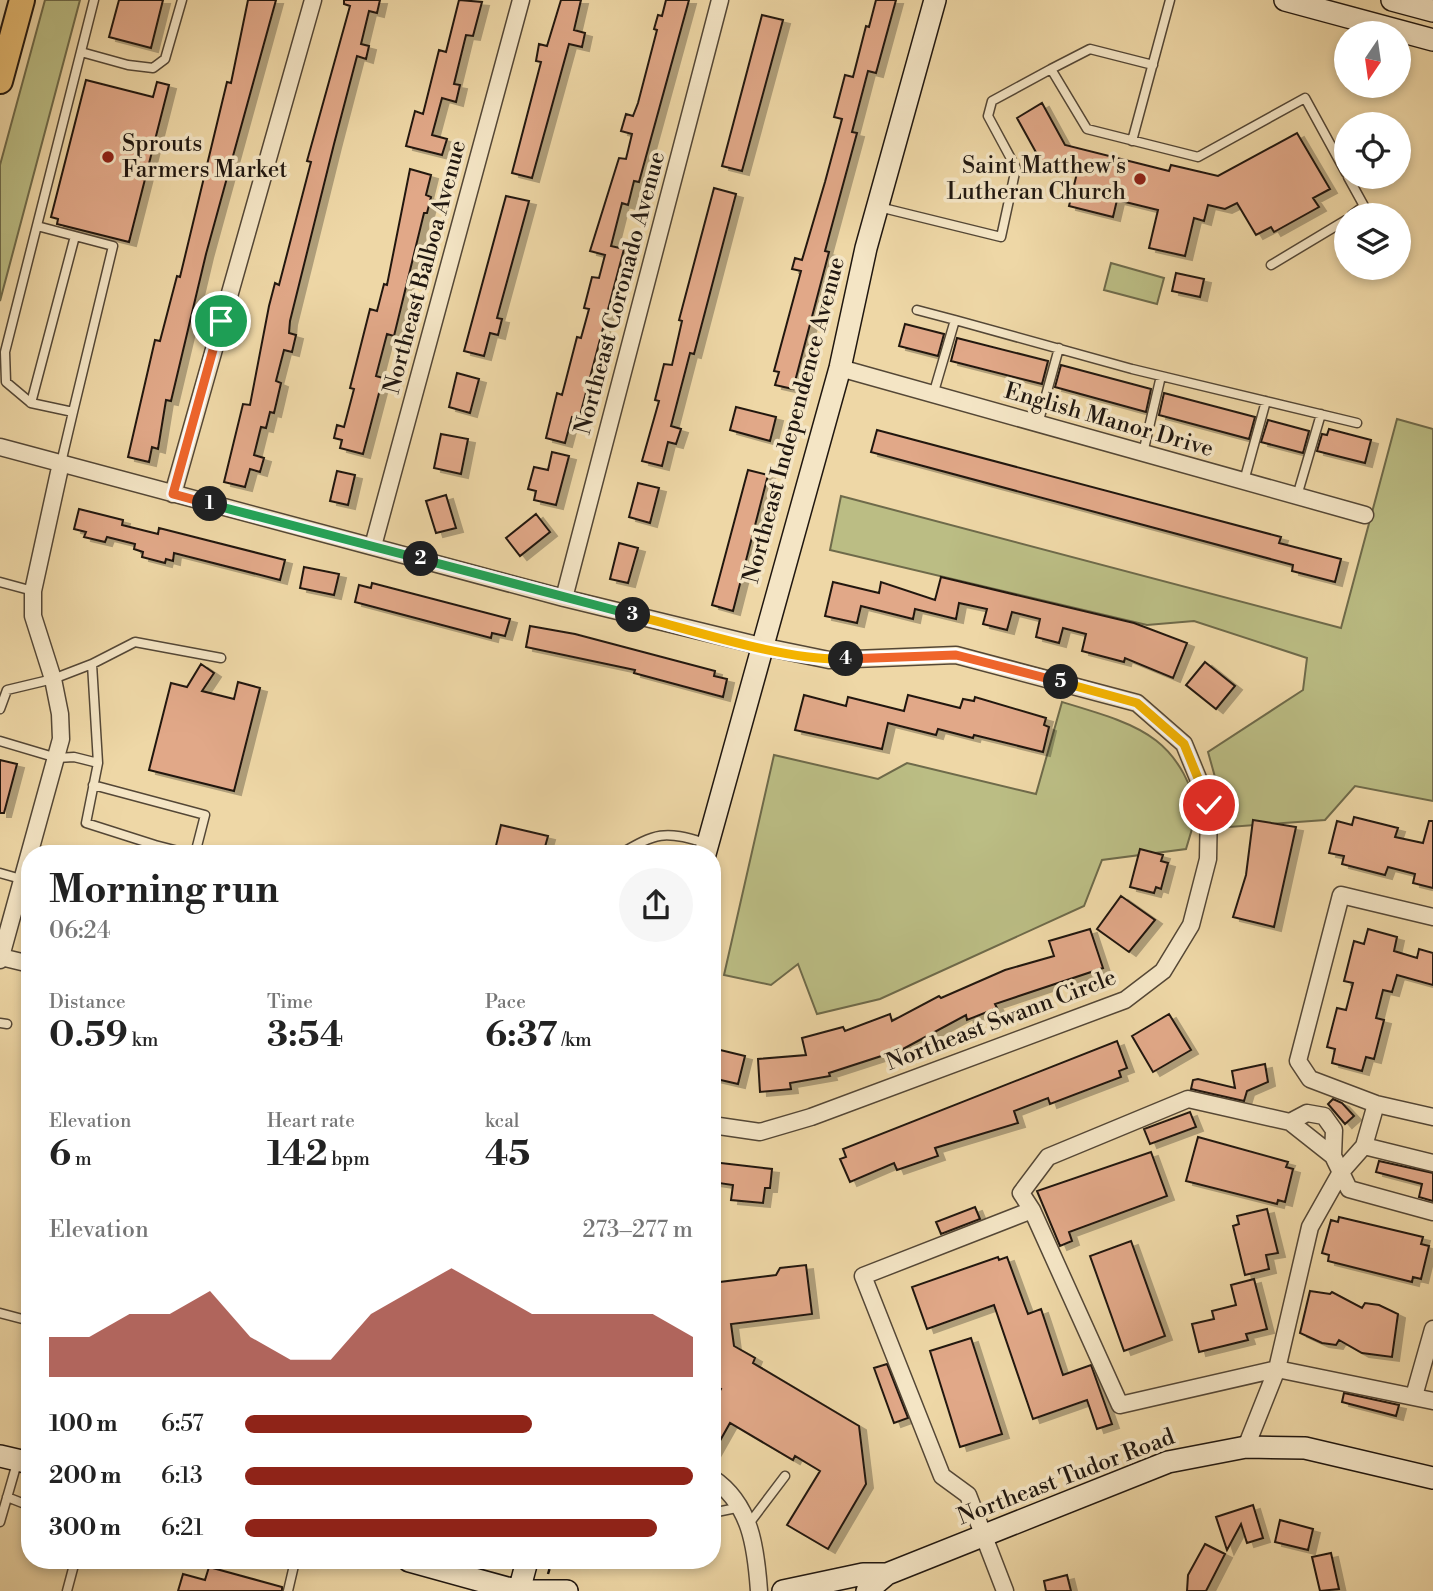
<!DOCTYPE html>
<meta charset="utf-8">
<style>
body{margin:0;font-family:"Libre Bodoni",serif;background:#f6f6f6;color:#222;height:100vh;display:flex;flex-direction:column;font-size:26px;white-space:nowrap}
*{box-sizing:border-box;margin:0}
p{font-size:23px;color:#767676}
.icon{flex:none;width:38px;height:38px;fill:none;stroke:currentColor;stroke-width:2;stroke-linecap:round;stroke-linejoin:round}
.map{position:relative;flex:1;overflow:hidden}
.side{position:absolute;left:21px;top:845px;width:700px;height:724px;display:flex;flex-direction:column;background:#fff;border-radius:28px;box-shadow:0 4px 10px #0003}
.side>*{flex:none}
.needle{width:46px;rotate:193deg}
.controls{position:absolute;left:1334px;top:21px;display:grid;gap:14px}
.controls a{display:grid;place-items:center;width:77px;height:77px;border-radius:50%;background:#fff;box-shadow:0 4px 10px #0003;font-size:35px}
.pin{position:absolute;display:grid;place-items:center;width:60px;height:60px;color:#fff;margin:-30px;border:4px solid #fff;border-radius:50%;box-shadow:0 2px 7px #0007}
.km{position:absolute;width:35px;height:35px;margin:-18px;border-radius:50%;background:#222;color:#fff;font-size:19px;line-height:35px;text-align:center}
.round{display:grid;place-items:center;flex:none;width:74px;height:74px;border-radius:37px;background:#f6f6f6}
.summary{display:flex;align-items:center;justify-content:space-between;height:119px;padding:0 28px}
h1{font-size:38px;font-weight:800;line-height:52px}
.stats{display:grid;grid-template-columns:repeat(3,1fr);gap:10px;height:119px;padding:7px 28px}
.stats div{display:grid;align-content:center}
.stats b{font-size:35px;font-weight:800}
.stats small{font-size:19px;font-weight:400}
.stats p{font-size:19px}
.chart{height:196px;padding:14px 28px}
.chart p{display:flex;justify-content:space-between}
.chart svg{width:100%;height:126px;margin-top:7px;fill:#8f2418;opacity:.7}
ul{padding:0 28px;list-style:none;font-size:23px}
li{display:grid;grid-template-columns:112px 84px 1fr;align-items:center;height:52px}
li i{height:18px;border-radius:9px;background:#8f2418}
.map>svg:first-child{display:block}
</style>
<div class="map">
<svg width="1433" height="1591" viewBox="0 0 1433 1591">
<defs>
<filter id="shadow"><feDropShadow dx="7" dy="4" stdDeviation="0" flood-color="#0004"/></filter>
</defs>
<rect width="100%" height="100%" fill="#eed7a6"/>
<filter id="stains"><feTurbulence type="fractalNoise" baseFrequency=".00286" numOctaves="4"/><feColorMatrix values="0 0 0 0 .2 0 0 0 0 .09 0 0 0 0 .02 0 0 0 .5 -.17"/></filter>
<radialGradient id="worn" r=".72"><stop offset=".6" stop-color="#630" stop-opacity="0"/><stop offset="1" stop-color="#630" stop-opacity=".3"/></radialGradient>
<!-- green -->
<path fill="#bbbd84" stroke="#6e6a4a" stroke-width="2" d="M45 0H80L0 301V165Z
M1111 263 1164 278 1157 304 1104 290Z
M1397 419 1433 429V801L1355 786 1325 820 1229 827 1208 752 1303 690 1307 658 1194 621 1147 625 830 550 841 496 1341 628Z
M1062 702C1146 727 1181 737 1203 828L1192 829 1186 849 1102 860 1084 906 880 999 817 1014 798 964 771 985 724 975 774 755 878 779 907 763 1036 794Z"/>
<!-- building -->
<path fill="#e1a888" stroke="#201710" stroke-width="2" filter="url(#shadow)" d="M119 0H163L151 48 109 37Z
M248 0H276L206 254 171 401 166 400 158 449 152 447 149 462 128 457 155 340 160 341 177 276 180 277 227 82 231 83Z
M344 0H380L377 13 369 11 361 44 369 46 366 59 357 56 334 144 290 321 289 333 296 335 292 352 284 350 276 381 281 383 274 413 270 412 266 428 261 427 254 455 264 458 260 472 250 469 245 487 224 482 243 404 250 405 269 306 275 283 279 285 311 162 307 161 350 6 344 4Z
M459 0 482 2 473 36 466 35 454 84 460 85 456 102 442 98 432 135 447 139 442 155 406 146 415 111 423 114 439 50 446 52Z
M561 0H581L574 30 585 33 582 47 569 44 532 178 512 173 541 62 536 61 539 44 547 46Z
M666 0H689L639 182 634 181 628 205 622 203 611 246 624 249 579 419 572 417 565 443 546 438 557 393 562 395 577 337 581 338 589 309 584 308 592 277 599 278 605 255 590 251 619 158 626 159 632 134 621 131 626 114 633 116 638 103 657 30 654 29 658 15 662 16Z
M876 0H896L876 73 868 71 852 132 857 133 825 251 829 252 793 389 775 385 779 372 774 371 801 271 792 269 795 258 802 260 825 182 842 119 834 117 845 75 853 77 866 26 869 27Z
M762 15 783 20 742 171 722 166Z
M86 80 153 97 157 82 169 85 129 242 57 224 58 219 51 217Z
M1042 103 1065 145 1169 171 1171 165 1218 176 1297 133 1330 189 1313 198 1319 207 1274 232 1271 227 1256 235 1237 203 1225 209 1208 205 1204 221 1194 218 1185 256 1149 248 1158 210 1117 200 1113 217 1069 206 1077 173 1043 165 1017 118Z
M410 169 431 175 426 195 431 197 427 213H424L394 336 387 334 376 376 383 378 363 454 340 448 342 440 334 438 337 425 344 427 354 389 350 388 370 309 377 311 384 284 387 285Z
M714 188 736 194 694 354 690 353 671 426 681 429 676 444 668 442 662 466 642 461 659 401 655 400 664 364 672 365 682 321 679 320Z
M506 196 529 201 497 318 502 319 498 335 490 333 484 356 464 351Z
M1176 273 1204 279 1200 297 1172 291Z
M905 324 944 334 938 356 899 346Z
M957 338 1048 361 1042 384 951 361Z
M1061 365 1151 389 1146 412 1055 387Z
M457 373 479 379 470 413 449 407Z
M1164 393 1255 417 1249 439 1159 415Z
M736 407 776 417 770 441 730 430Z
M1268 420 1309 431 1303 453 1261 442Z
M1329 429 1371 440 1365 463 1317 451 1322 434 1327 435Z
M877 430 1281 537 1279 543 1341 559 1335 582 1292 571 1293 565 871 452Z
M441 434 468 439 461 474 434 468Z
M552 452 569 456 556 505 534 500 536 491 528 489 534 467 548 470Z
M748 470 768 475 733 611 712 605Z
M337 471 355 475 348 505 330 501Z
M638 483 659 488 650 523 629 517Z
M446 495 456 528 436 533 426 501Z
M79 509 123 520 122 525 158 534 159 528 285 560 280 580 174 553 173 561 166 559 165 563 142 557 143 552 134 549 135 544 107 537 105 542 84 537 86 532 74 529Z
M536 514 550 532 520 556 506 538Z
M619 543 638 548 628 583 610 579Z
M304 567 339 574 334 595 300 588Z
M941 577 1134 623 1187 643 1173 678 1125 658 1124 662 1082 651 1086 634 1063 628 1059 643 1036 637 1040 619 1012 612 1007 630 983 624 987 609 959 603 956 619 915 609 913 619 861 606 857 623 825 616 833 582 879 593 881 582 935 600Z
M372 583 510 619 505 636 492 633 491 638 355 602 359 585 371 588Z
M530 626 575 634 715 671 714 676 727 679 723 697 634 673 635 670 526 647Z
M1205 662 1235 686 1216 709 1186 685Z
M201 664 214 673 202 691 234 699 238 682 260 688 234 791 149 770 171 683 187 687Z
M804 695 846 706 848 697 904 711 908 695 960 708 963 699 974 701 975 697 1046 718 1044 725 1049 727 1043 752 974 735 973 738 938 729 936 735 888 723 882 749 795 730Z
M0 760 17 764 4 813H0Z
M1354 817 1398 828 1395 837 1423 843 1429 821H1433V888L1413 883 1415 874 1388 867 1385 875 1342 864 1344 856 1329 853 1337 821 1352 825Z
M1253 820 1296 827 1274 927 1233 917 1246 875Z
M501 825 548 836 543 854H494Z
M1140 849 1163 855 1161 861 1168 863 1161 889 1156 887 1154 893 1130 887Z
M1121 896 1155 920 1129 952 1097 929Z
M1090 929 1103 968 995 1004 997 1008 967 1020 966 1015 903 1049 829 1073 830 1076 790 1083 791 1089 760 1092 758 1059 806 1055 802 1038 843 1027 845 1031 890 1014 892 1021 939 996 941 998 1005 970 1054 956 1049 941Z
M1368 929 1397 937 1394 951 1417 958 1419 949 1433 953V985L1397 975 1392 992 1383 990 1376 1018 1384 1020 1374 1059 1366 1057 1362 1071 1332 1063 1335 1049 1327 1047 1337 1008 1346 1010 1353 983 1344 981 1354 941 1364 944Z
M1169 1014 1191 1050 1153 1072 1132 1036Z
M1117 1041 1127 1068 1119 1071 1121 1077 1050 1104 1048 1098 1014 1111 1018 1123 935 1148 938 1156 897 1170 894 1163 850 1182 840 1159 846 1157 843 1149Z
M712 1048 745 1056 738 1084 712 1078Z
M1265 1064 1268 1082 1247 1091 1244 1101 1191 1089 1193 1080 1198 1079 1235 1088 1232 1071Z
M1333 1099 1342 1103 1354 1116 1345 1124 1328 1104Z
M1190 1112 1196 1127 1150 1144 1144 1129Z
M1198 1137 1288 1162 1286 1167 1293 1169 1285 1202 1278 1200 1277 1204 1186 1181Z
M1151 1152 1167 1196 1069 1232 1072 1241 1060 1246 1037 1191Z
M1379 1161 1433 1173V1201L1419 1197 1422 1184 1376 1172Z
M712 1162 772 1169 770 1188H765L763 1203 731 1200 733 1185 712 1182Z
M975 1207 980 1219 941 1234 936 1222Z
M1267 1209 1278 1253 1266 1255 1269 1269 1245 1275 1233 1226 1239 1224 1237 1216Z
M1339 1217 1423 1237 1421 1244 1429 1246 1421 1279 1413 1277 1412 1282 1328 1261 1329 1255 1322 1253 1331 1220 1338 1222Z
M1131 1241 1165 1336 1124 1351 1090 1256Z
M998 1257 999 1260 1007 1257 1028 1314 1041 1309 1063 1375 1091 1365 1112 1424 1097 1429 1087 1400 1033 1419 994 1305 927 1329 912 1287Z
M806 1265 812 1314 731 1324 734 1346 755 1358 753 1363 859 1426 866 1484 828 1549 787 1525 820 1471 795 1456 793 1460 730 1423 712 1455V1422L716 1415 712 1412V1405L721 1389 712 1384V1283L776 1275 780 1268Z
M1254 1279 1267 1329 1246 1334 1248 1340 1199 1352 1192 1324 1214 1319 1212 1311 1236 1305 1231 1285Z
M1310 1291 1330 1294 1332 1292 1362 1308 1365 1303 1379 1305 1398 1314 1392 1357 1362 1353 1339 1340 1336 1345 1322 1343 1300 1333Z
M971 1338 1002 1434 960 1447 930 1351Z
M887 1364 908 1418 894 1423 874 1368Z
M1344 1393 1399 1405 1396 1416 1342 1402Z
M1253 1505 1263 1538 1247 1543 1241 1524 1227 1550 1216 1517Z
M1280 1520 1313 1529 1308 1550 1275 1542Z
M1205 1544 1225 1554 1206 1591H1187L1188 1575Z
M1331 1553 1339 1589 1320 1591 1312 1557Z
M209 1567 282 1587V1591H178L183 1574 205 1580Z
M1067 1575 1071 1591H1046L1044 1581Z"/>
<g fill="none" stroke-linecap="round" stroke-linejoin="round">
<defs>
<path id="lane" d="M81 52 128 65 153 68 165 59 182 0
M1051 69 1090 49 1153 65
M1132 141 1170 0
M1348 177 1364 206 1352 215
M879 207 1001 237 1016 168 988 116 992 101 1051 69 1087 129 1198 157 1305 98 1346 173
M37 226 113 246 73 412
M1271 265 1346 220
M917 310 955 320
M933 395 955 320 1132 369 1357 423
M31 403 75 236
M1038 424 1059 348
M1143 453 1161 376
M61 463 73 412 31 403 6 382 5 352 94 0
M1244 481 1266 401
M1297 496 1321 414
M0 582 33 591
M0 709 7 690 53 679 92 664
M0 741 57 758 74 757 98 763 86 823 155 845 153 854
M98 763 92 664 135 642 221 658
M93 785 205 815 195 854
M155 845 190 854
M620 854C656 833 664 830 705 843
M0 873 21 879
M0 1023 7 1024
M0 1313 30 1321
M7 1497 30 1506
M712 1513 741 1507
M0 1522 17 1463
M748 1525 785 1476
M67 1591 75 1561
M288 1591 295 1561"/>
<path id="street" d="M840 368 1365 515
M0 447 564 598 761 646 829 660 956 655 1137 703 1184 744 1209 805 1208 859 1191 925 1163 971 1125 1000 811 1117 760 1132 712 1125
M173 494 313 0
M373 546 521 0
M564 598 720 0
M1433 917 1341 895 1298 1061 1310 1079 1376 1104 1433 1117
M1 957 30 964
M0 960 61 739 60 714 53 679 33 616V591L61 463
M1376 1104 1364 1146 1433 1163
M1290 1122 1307 1113 1324 1116 1334 1130 1333 1156 1349 1189 1433 1212
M1032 1210 1120 1405 1277 1369 1433 1401
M1414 1396 1433 1329
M1246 1447 1277 1369 1310 1227 1341 1172 1364 1146
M712 1478C751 1504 756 1548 759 1591
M1005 1591 968 1495 942 1476 863 1276 1032 1210 1021 1193 1048 1157 1188 1099 1290 1122 1333 1156"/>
<path id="secondary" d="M1285 0 1433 40
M1392 0 1433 11
M705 854 840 368 866 248 935 0
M0 1456 30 1463
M409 1561 518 1591
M519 1591 527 1561
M525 1591H567
M783 1591 863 1574H887
M867 1591 887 1574 1168 1462 1246 1447 1305 1448 1433 1478"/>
<path id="primary" d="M0 81 22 0"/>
</defs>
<!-- lane casing -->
<use href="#lane" stroke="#544736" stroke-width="11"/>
<!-- street casing -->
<use href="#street" stroke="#544736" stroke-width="19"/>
<!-- secondary casing -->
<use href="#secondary" stroke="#201710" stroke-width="24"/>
<!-- primary casing -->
<use href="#primary" stroke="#201710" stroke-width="28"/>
<!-- path -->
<path stroke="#201710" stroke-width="2.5" stroke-dasharray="5 3.5" stroke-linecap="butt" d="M548 1574 552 1561"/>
<!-- lane -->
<use href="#lane" stroke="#f4e5c5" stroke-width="8"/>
<!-- street -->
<use href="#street" stroke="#f4e5c5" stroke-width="16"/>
<!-- secondary -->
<use href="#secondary" stroke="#f4e5c5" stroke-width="21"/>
<!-- primary -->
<use href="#primary" stroke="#e7bc73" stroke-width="24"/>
</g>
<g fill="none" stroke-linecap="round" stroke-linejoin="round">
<defs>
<path id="split-1" d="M210 504 173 494 221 321"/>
<path id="split-2" d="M210 504 421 559"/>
<path id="split-3" d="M421 559 633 615"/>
<path id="split-4" d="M633 615C693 630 785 661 846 659"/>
<path id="split-5" d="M846 659 956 655 1061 682"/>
<path id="split-6" d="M1061 682 1137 703 1184 744 1209 805"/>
</defs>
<!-- split-1 casing -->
<use href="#split-1" stroke="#fff" stroke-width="14"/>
<!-- split-2 casing -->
<use href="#split-2" stroke="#fff" stroke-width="14"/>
<!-- split-3 casing -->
<use href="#split-3" stroke="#fff" stroke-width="14"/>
<!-- split-4 casing -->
<use href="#split-4" stroke="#fff" stroke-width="14"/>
<!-- split-5 casing -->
<use href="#split-5" stroke="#fff" stroke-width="14"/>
<!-- split-6 casing -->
<use href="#split-6" stroke="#fff" stroke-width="14"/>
<!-- split-1 -->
<use href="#split-1" stroke="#f0652b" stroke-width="9"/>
<!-- split-2 -->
<use href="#split-2" stroke="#22a559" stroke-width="9"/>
<!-- split-3 -->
<use href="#split-3" stroke="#22a559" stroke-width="9"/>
<!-- split-4 -->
<use href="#split-4" stroke="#f5b400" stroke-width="9"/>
<!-- split-5 -->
<use href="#split-5" stroke="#f0652b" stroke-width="9"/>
<!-- split-6 -->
<use href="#split-6" stroke="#f5b400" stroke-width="9"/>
</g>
<!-- markers -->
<g fill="#8f2418" stroke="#f4e5c5" stroke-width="2.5">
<circle cx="108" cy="157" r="7"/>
<circle cx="1140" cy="179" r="7"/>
</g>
<g text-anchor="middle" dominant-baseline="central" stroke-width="7" stroke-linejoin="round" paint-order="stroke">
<!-- poi labels -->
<g font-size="23" fill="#201710" stroke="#f4e5c5" text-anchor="start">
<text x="122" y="144">Sprouts<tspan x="122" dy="26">Farmers Market</tspan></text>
<text x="1126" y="166" text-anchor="end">Saint Matthew's<tspan x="1126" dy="26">Lutheran Church</tspan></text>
</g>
<!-- street labels -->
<g font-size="23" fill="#201710" stroke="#f4e5c5">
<text transform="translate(425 267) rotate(-75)">Northeast Balboa Avenue</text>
<text transform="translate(620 293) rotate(-75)">Northeast Coronado Avenue</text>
<text transform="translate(794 420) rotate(-75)">Northeast Independence Avenue</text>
<text transform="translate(1109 420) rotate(16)">English Manor Drive</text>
<text transform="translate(1001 1020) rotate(-21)">Northeast Swann Circle</text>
<text transform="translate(1066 1477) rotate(-21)">Northeast Tudor Road</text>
</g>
</g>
<rect width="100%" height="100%" filter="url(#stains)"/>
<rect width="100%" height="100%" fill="url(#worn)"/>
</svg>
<div class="controls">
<a><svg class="needle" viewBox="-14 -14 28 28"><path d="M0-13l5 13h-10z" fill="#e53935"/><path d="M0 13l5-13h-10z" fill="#767676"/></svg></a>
<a><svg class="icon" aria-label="locate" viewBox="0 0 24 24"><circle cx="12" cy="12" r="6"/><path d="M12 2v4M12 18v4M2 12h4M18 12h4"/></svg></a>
<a><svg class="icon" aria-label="layers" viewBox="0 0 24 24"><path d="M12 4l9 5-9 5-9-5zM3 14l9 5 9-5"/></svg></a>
</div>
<div class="pin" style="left:221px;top:321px;background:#1e9e55"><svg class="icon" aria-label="arrive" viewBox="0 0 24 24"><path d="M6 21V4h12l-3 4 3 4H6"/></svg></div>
<div class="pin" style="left:1209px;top:805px;background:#d93025"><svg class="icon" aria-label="check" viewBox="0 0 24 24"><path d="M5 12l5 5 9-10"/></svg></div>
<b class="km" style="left:210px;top:504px">1</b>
<b class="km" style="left:421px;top:559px">2</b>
<b class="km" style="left:633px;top:615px">3</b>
<b class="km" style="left:846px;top:659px">4</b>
<b class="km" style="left:1061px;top:682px">5</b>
<section class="side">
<div class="summary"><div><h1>Morning run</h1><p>06:24</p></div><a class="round"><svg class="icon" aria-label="share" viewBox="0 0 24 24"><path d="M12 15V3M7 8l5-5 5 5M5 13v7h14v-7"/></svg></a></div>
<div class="stats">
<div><p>Distance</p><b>0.59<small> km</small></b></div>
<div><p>Time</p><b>3:54</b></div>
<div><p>Pace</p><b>6:37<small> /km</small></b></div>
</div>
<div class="stats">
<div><p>Elevation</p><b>6<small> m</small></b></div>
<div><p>Heart rate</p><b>142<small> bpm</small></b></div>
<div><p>kcal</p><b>45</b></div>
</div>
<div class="chart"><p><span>Elevation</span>273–277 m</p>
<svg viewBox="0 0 160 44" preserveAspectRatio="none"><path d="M0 44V30L10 30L20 22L30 22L40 14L50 30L60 38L70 38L80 22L90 14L100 6L110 14L120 22L130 22L140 22L150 22L160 30V44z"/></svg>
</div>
<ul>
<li><b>100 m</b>6:57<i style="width:64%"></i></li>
<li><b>200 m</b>6:13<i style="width:100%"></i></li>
<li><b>300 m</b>6:21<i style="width:92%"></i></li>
</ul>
</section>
</div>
